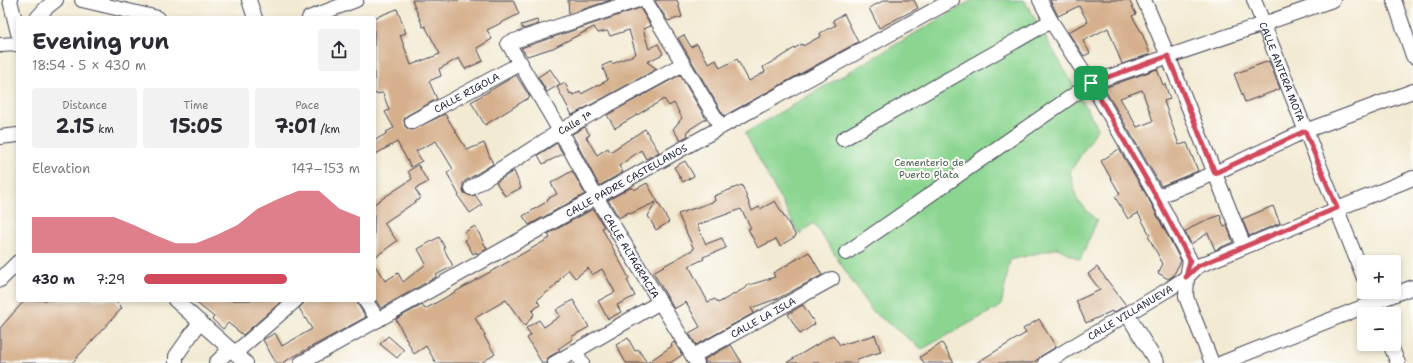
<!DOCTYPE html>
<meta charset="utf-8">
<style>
body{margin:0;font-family:"Shantell Sans",sans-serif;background:#f2f2f3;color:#2b2b33;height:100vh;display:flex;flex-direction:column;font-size:15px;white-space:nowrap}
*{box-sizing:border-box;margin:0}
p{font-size:13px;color:#7c7c81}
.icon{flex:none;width:22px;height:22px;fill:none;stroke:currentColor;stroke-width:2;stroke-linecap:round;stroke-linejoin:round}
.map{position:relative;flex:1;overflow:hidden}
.drawer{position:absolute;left:16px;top:16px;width:360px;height:286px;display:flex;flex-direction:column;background:#fff;border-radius:4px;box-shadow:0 2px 6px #0003}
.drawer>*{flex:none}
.controls{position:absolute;left:1357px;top:255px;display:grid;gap:8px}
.controls a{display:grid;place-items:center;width:44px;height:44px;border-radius:4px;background:#fff;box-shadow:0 2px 6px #0003;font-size:20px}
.pin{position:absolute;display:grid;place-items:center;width:34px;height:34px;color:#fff;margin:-17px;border-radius:8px;box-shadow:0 2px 6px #0006}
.round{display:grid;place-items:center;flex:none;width:42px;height:42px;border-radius:4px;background:#f2f2f3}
.headline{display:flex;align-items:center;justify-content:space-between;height:68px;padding:0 16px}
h1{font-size:22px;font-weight:700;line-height:30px}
.metrics{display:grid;grid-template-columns:repeat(3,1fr);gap:6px;height:68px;padding:4px 16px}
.metrics div{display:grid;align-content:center;border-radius:4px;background:#f2f2f3;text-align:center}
.metrics b{font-size:20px;font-weight:700}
.metrics small{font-size:11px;font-weight:400}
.metrics p{font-size:11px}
.chart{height:112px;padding:8px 16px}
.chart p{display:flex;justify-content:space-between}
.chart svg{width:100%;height:72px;margin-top:4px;fill:#d1495b;opacity:.7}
ul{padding:0 16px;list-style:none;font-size:13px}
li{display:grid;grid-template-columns:64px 48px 1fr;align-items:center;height:30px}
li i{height:10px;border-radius:5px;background:#d1495b}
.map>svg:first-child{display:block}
</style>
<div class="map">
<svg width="1413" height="363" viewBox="0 0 1413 363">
<rect width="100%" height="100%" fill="#fdfcf7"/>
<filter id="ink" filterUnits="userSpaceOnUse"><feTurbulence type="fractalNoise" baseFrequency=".025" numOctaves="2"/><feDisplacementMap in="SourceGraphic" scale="8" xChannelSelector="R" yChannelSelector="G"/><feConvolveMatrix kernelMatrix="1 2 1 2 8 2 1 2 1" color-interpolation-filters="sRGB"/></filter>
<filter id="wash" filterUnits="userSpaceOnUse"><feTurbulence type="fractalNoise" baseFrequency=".012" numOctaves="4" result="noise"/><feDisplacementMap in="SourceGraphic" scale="16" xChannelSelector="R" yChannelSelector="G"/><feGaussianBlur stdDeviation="0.9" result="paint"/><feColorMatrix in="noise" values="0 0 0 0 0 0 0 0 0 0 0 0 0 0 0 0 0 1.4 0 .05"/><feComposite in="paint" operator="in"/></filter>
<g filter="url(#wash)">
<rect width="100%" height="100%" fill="#f2ead3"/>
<!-- green -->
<path fill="#8bd591" stroke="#567c66" d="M972 0H1024L1098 128 1070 172 1077 200 1097 221 1080 260 1058 248 1010 260 1001 306 922 349 871 310 814 223 799 234 745 133Z"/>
<g id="blocks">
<!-- building -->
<path fill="#d6b08d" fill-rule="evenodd" d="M412 0H513L519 14 487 30 492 39 477 48 483 61 465 69 459 58 439 69 441 76 429 81 437 99 408 115 405 117 404 121 405 126 408 129 412 130 445 114 467 150 484 143 493 164 465 181 463 184V189L464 193 471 196 475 195 482 205 470 213 458 196 459 195 447 173 453 169 436 141 416 151 422 161 411 167 397 142 374 155V141L387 133 386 132 394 128 385 112 389 110 383 93 374 94V18L397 9 406 33 400 35 411 65 440 54 425 26 423 27Z
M568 0H611L569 14Z
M658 0H677L682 17 668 21 655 1Z
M885 0H914L918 8 879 28 869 8Z
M1050 0H1129L1136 14 1132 16 1142 33 1150 54 1122 64 1108 28 1083 41 1090 53 1084 56 1068 32 1088 22 1079 6 1058 16Z
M640 8 651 26 643 29 649 49 658 44 663 54 647 62 657 69 572 115 557 87 565 83 570 94 572 93 573 95 580 92 581 94 608 80 602 66 611 62 612 64 636 54 629 30 610 36 608 32 607 31 598 33 594 27 553 48 527 56 521 48Z
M844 14 858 42 724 116 678 38 684 35 691 47 697 44 709 64 716 60 720 68 737 59 749 81 765 72 763 67 788 53V52L802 44 803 46 821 36 820 33 836 25 833 20Z
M537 20 539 24 523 29 521 25Z
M1269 61 1280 89 1245 102 1234 74Z
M550 69 560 84 547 92 538 77Z
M1157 69 1163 85 1165 84 1170 99 1164 101 1179 145 1187 143 1198 171 1161 186 1104 88ZM1142 90 1153 121 1137 127 1120 98Z
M516 75 530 97 485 125 471 102Z
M680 75 706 119 687 131 688 136 680 140 673 129 682 118 674 103 669 106 664 99 615 128 607 115Z
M585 127 590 135 586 137 597 155 608 148 610 152 645 129 659 152 646 159 641 150 619 166 623 172 599 186 572 134Z
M557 143 563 154 543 164 538 155Z
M1119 149 1148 198 1181 261 1173 276 1168 279 1158 273 1163 264 1148 236 1150 235 1138 213 1128 219 1115 197 1120 194 1101 161Z
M685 161 694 176 683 182 674 167Z
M418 165 428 182 415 189 421 198 384 223 397 241 374 258V204L412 179 408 171Z
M514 171 521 188 505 196 496 182Z
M572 171 585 194 529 225 523 216 548 201 547 199 557 194 551 183Z
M647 183 669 222 656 230 648 216 656 202 630 214 629 212 619 218 608 200 632 187 634 190Z
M742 185 752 211 759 207 760 209 775 201 796 236 780 246 776 239 758 248 748 229 751 228 741 209 697 225 706 244 722 238 726 248 703 257 704 259 689 266 708 302 715 299 718 303 747 287 746 286 775 277 773 273 809 252 822 275 779 298 751 308 754 313 696 345 689 333 700 327 686 302 674 309 653 272 694 249 678 214 715 201 714 196Z
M1273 206 1280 223 1249 236 1242 219Z
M593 209 604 227 602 228 629 278 627 280 635 296 617 305 621 312 608 319 598 301 615 292 602 269 592 275 588 268 575 278 568 269 554 287 537 300 540 305 532 311 534 314 525 326 506 300 475 318 485 335 484 336 495 354 481 363H436L426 346 414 354 396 319 422 305 425 309 550 238 548 234Z
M1220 215 1224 227 1227 226 1233 242 1215 250 1208 233 1191 244 1185 232 1197 224Z
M475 226 487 249 477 254 476 252 473 254 465 240 468 238 465 232Z
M439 237 445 248 444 249 453 266 436 275V277L381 308 374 298V264L385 281 398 273 403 282 426 264 418 249Z
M1097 267 1126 305 1113 313 1112 311 1086 323 1076 301 1100 290 1088 274Z
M25 300H114L122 308 72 363H0V328Z
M193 300H283L243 335 228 323 223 329 212 319 214 317Z
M304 300H357L358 305 366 317 282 363H276L263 340 275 333 282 346 312 329 299 308 304 303Z
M573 300 589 327 571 337 573 339 558 349 560 351 550 356 547 359V363H542L527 338 531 335 526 328 539 320 544 327 560 316 556 310Z
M803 305 815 324 800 334 788 314Z
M1039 319 1056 347 1041 356 1037 360 1032 363H976L1026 333 1023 329Z
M833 335 840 345 875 335 881 352 857 359 858 363H786Z
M388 336 404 350 397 358 380 344Z
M628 338 635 351 638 349 647 363 672 346 671 344 674 342 682 355 670 363H626L616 345Z
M942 343 954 363H924L920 357Z
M731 345 742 363H705V359Z"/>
</g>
</g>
<g filter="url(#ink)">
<use href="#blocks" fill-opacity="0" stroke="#414052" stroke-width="1"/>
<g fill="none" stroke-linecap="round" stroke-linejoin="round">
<defs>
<g id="minor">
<path d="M10 0 18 33"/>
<path d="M82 0 158 18"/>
<path d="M249 0 255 18"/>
<path id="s1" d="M638 0 508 43 560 131 596 197 697 363"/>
<path d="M645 0 721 127"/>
<path d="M1040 0 1051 21 1091 83 1157 197 1190 260 1187 277 1186 297 1212 363"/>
<path d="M1144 0 1168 56 1244 246"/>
<path id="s2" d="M1254 0 1364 278"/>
<path d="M1394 0 1413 56"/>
<path d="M37 18 46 8 56 0"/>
<path d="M309 18 356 0"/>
<path d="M0 45 18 44"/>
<path id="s3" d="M412 122 521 63"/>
<path d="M0 137 18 135"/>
<path d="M843 139 1051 21"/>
<path d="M471 188 560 131 683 64"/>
<path d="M1157 197 1215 173 1305 131 1413 91"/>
<path d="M846 253 1091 83 1333 0"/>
<path d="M0 280 18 262"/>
<path d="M1369 292 1378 314"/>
<path d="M175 300 246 363"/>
<path d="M365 300 378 320"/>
<path d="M1127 314 1157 363"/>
<path d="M1390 344 1398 363"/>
<path d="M575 351 582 363"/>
<path d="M235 353 296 300"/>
<path id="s4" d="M693 356 832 279"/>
<path d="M176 363V356L200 322"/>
<path d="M216 363 230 349"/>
<path id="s5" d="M301 363 721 127 952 0"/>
<path d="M555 363 660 302"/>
<path id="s6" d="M1045 363 1169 289 1187 277 1198 266 1413 178"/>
<path d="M1222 363 1413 287"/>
</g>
</defs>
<!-- minor casing -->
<use href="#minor" stroke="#414052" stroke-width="16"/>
<!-- minor -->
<use href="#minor" stroke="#fff" stroke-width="14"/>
</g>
</g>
<g fill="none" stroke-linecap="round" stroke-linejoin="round" filter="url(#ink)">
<defs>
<path id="route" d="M1168 56 1215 173 1305 131 1337 208 1198 266 1186 277 1190 260 1157 198 1091 83Z"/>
</defs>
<!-- route casing -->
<use href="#route" stroke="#fff" stroke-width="8"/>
<!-- route -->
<use href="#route" stroke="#d1495b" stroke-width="5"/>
</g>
<g text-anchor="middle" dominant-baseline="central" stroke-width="4" stroke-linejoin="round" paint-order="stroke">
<!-- street labels -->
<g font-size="10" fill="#22223b" stroke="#fdfcf7">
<text stroke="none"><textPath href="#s2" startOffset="77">CALLE ANTERA MOTA</textPath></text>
<text stroke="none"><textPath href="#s3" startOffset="62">CALLE RIGOLA</textPath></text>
<text transform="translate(575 123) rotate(-29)">Calle 1ª</text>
<text stroke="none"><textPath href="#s5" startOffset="373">CALLE PADRE CASTELLANOS</textPath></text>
<text stroke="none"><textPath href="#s1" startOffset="383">CALLE ALTAGRACIA</textPath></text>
<text stroke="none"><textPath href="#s6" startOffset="99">CALLE VILLANUEVA</textPath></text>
<text stroke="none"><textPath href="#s4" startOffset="80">CALLE LA ISLA</textPath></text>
</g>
<!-- park labels -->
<g font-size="10" fill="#476159" stroke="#fdfcf7">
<text x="929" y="162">Cementerio de<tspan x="929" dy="12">Puerto Plata</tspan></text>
</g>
</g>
</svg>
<div class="controls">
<a>+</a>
<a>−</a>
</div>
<div class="pin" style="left:1091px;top:83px;background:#1e9e55"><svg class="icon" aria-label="arrive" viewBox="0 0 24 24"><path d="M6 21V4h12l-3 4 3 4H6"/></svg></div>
<section class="drawer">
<div class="headline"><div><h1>Evening run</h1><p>18:54 · 5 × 430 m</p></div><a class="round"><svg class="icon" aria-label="share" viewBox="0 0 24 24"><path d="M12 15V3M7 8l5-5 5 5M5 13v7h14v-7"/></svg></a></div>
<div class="metrics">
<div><p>Distance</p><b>2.15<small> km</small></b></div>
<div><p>Time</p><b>15:05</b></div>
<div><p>Pace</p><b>7:01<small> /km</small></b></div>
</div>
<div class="chart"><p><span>Elevation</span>147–153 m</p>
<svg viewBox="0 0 160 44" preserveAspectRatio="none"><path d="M0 44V22L10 22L20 22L30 22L40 22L50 27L60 33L70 38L80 38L90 33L100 27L110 17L120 11L130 6L140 6L150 17L160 22V44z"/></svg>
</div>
<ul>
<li><b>430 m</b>7:29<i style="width:66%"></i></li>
</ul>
</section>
</div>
